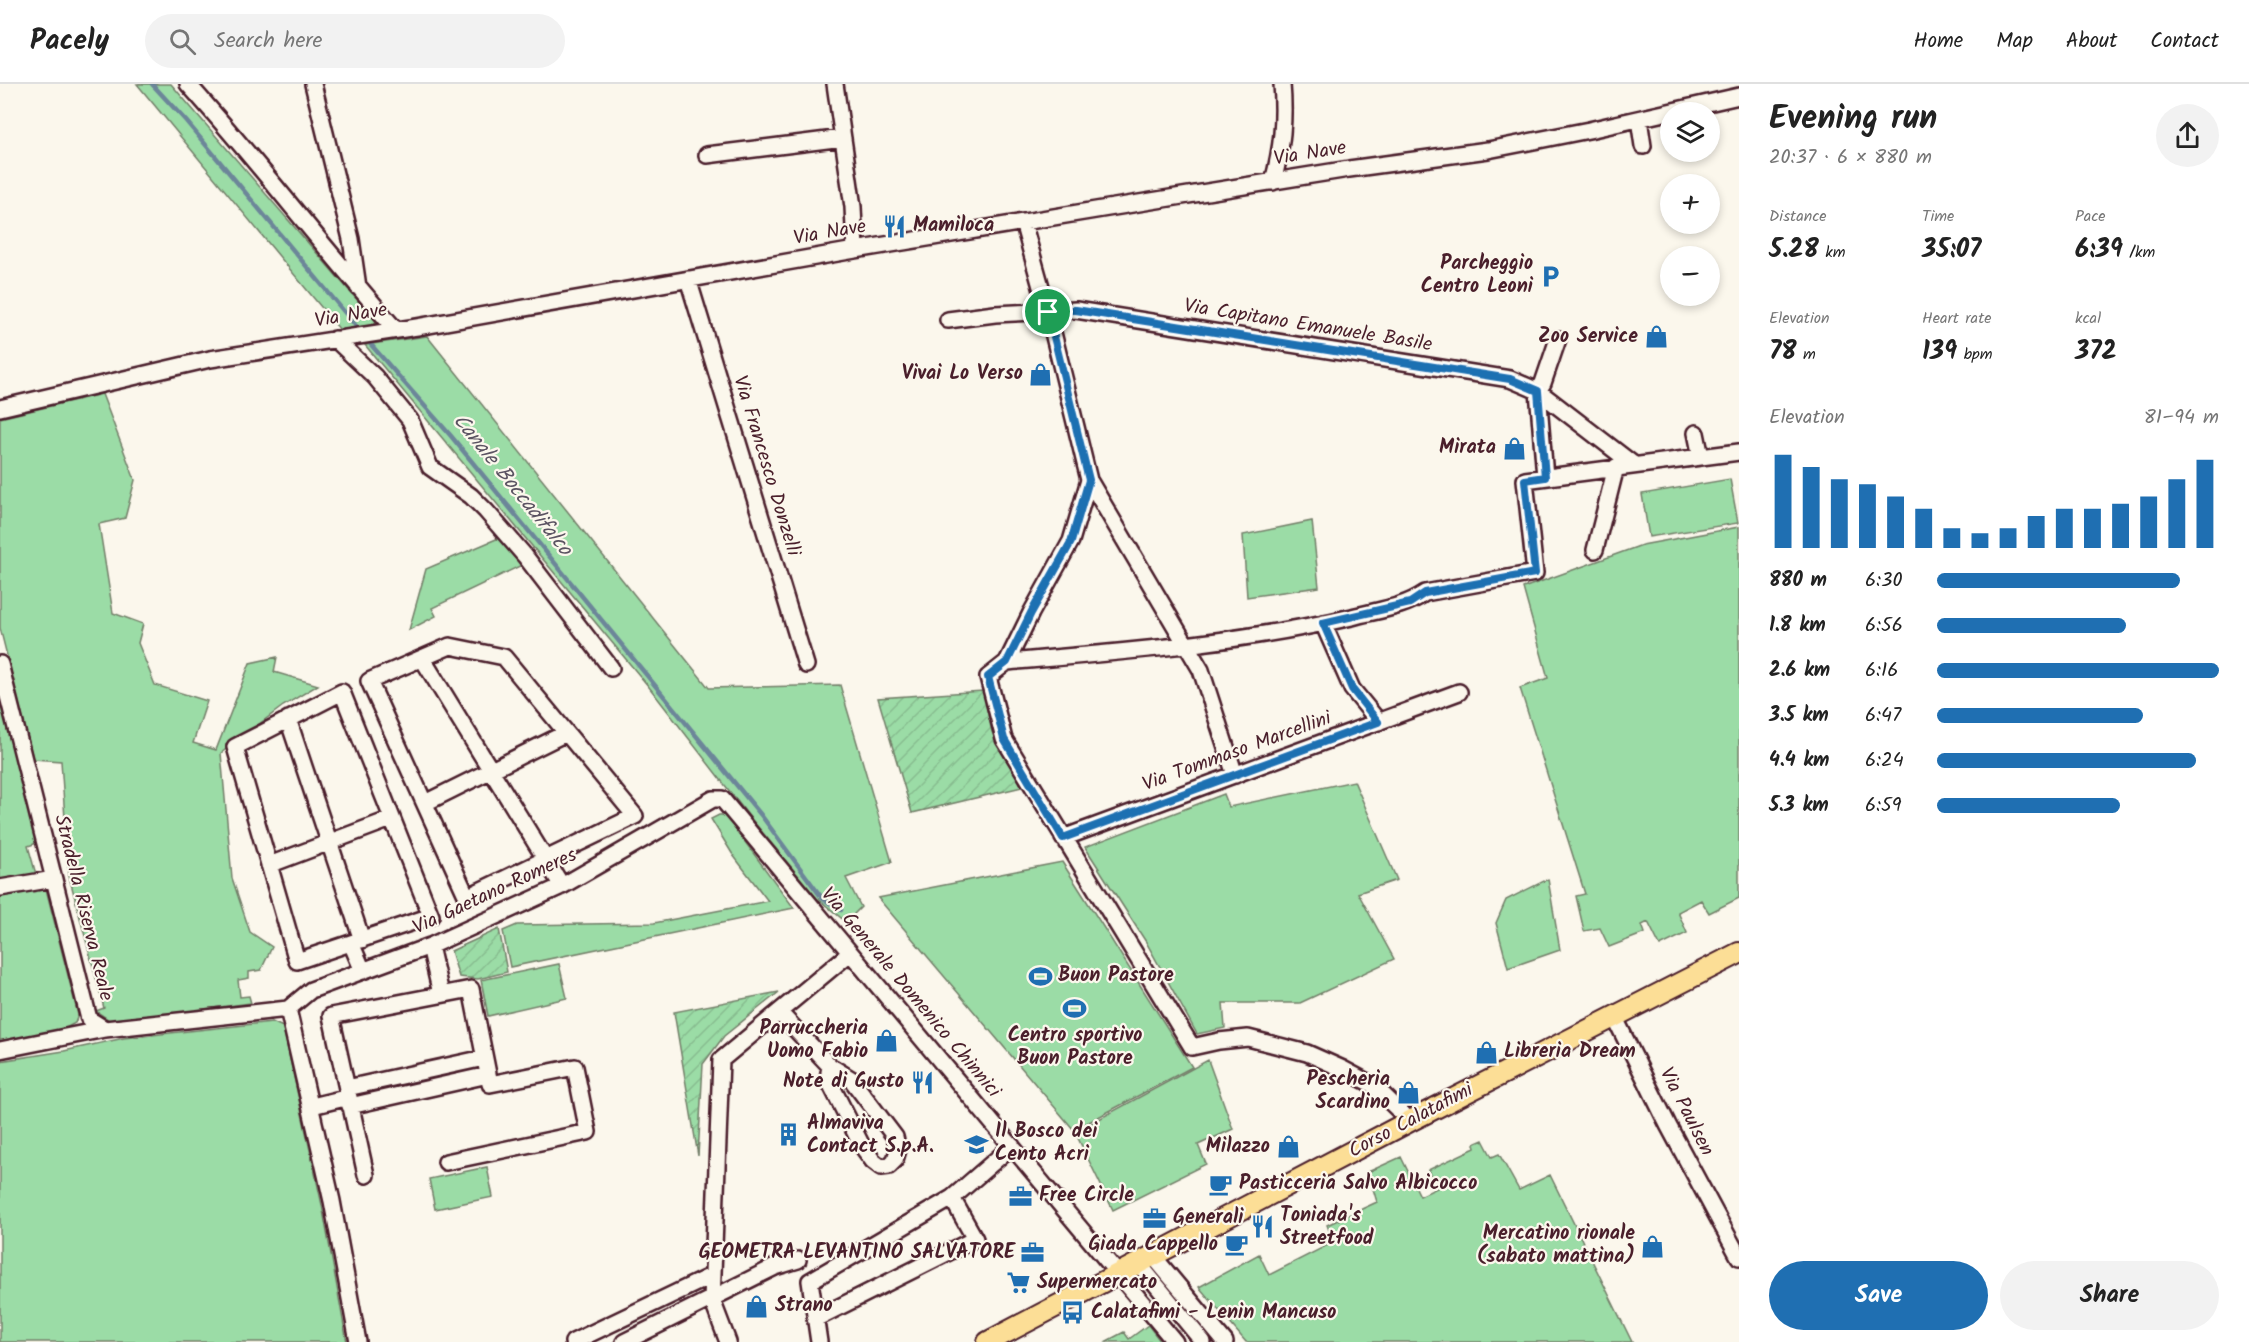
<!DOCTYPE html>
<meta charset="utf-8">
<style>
body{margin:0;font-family:Kalam,sans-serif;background:#f2f2f2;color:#222;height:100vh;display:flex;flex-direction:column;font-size:22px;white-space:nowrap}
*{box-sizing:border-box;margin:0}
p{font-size:20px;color:#767676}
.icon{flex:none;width:33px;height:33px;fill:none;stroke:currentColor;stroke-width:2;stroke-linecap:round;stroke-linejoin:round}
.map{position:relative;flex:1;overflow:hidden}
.panel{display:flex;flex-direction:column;background:#fff;width:510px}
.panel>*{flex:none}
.tools{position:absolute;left:1660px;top:18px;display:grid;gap:12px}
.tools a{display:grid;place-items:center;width:60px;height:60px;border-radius:50%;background:#fff;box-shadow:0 3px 9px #0003;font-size:30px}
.pin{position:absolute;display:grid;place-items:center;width:51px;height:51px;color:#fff;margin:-26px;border:3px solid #fff;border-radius:50%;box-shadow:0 2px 6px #0007}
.round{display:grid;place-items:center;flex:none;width:63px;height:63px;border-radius:32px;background:#f2f2f2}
.head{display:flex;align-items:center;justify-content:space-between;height:102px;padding:0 30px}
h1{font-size:33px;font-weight:600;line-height:45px}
.stats{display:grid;grid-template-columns:repeat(3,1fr);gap:9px;height:102px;padding:6px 30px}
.stats div{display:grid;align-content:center}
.stats b{font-size:26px;font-weight:600}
.stats small{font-size:16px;font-weight:400}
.stats p{font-size:16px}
.chart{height:168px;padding:12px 30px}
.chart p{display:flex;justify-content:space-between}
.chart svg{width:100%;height:108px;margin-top:6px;stroke:#1f6fb2;stroke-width:6}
.action{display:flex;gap:12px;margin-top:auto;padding:12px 30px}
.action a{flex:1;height:69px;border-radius:36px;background:#1f6fb2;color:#fff;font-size:24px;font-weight:600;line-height:69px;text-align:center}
.action a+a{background:#f2f2f2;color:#222}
ul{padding:0 30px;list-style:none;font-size:20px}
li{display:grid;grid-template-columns:96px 72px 1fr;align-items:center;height:45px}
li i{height:15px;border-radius:8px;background:#1f6fb2}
header{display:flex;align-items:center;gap:36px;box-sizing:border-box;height:84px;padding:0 30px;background:#fff;border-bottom:2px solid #e0e0e0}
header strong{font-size:28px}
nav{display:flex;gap:33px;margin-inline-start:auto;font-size:21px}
.search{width:420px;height:54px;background:#f2f2f2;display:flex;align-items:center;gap:15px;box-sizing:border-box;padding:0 21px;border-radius:33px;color:#767676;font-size:22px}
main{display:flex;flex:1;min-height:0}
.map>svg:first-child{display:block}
</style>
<header>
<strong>Pacely</strong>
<div class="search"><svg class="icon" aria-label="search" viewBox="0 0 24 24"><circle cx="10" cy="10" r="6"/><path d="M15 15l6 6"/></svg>Search here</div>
<nav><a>Home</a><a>Map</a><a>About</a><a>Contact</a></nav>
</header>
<main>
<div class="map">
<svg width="1739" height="1258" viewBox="0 0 1739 1258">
<defs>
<pattern id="garden-furrows" width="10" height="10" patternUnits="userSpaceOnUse" patternTransform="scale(1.5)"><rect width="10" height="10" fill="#9bdca6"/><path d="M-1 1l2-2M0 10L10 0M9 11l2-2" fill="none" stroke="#87bc8f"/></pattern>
</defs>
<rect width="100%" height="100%" fill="#fbf7ec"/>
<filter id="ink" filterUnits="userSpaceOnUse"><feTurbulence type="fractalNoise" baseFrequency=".0167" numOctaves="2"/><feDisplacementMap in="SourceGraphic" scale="12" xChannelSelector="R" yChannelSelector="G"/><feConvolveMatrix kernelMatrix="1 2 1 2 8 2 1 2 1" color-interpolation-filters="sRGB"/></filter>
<g filter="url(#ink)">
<!-- grass -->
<path fill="#9bdca6" stroke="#727e68" stroke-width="1.5" d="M137 0H171L378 240 340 246Z
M427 252 709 604 840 601 892 778 846 794 861 823 846 838 817 814 748 731 649 603 365 261Z
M102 310 135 396 125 434 99 440 113 529 143 540 138 559 155 601 207 617 193 659 216 666 250 579 277 573 274 588 318 601 283 622 221 669 232 794 250 848 272 863 261 886 249 888V894L238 896 240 913 249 912 251 919 111 937 96 927 104 924 69 792 61 677 33 675 0 544V334Z
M1730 395 1738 439 1649 453 1642 410Z
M1312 437 1319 503 1247 513 1243 451Z
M1739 443V814L1709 829 1701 816 1678 828 1687 849 1660 862 1648 838 1642 841 1645 849 1609 863 1600 844 1584 847 1576 812 1585 810 1520 604 1548 594 1523 504 1642 461Z
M501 453 524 480 432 524 436 532 409 546 426 485Z
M0 613 37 759 28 762 39 801H45L78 931 75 939 62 946 0 959Z
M1354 697 1397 796 1358 809 1394 875 1300 919H1223L1225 944 1197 950 1146 858 1085 763 1224 710 1229 723Z
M719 731H725L794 824 510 883 503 847 517 841 654 839 768 817 733 771 711 735Z
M1062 778 1192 983 1074 1046 878 814Z
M1548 795 1560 866 1508 884 1496 839 1506 816Z
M559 880 567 914 488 932 481 896Z
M272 938 283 943 322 1121 347 1258H0V977L64 967 124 954Z
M1208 976 1233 1045 1198 1061 1206 1080 1113 1126 1075 1048Z
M1483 1056 1492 1073 1499 1070 1519 1106 1550 1091 1632 1258H1246L1199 1203 1259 1170 1269 1191 1334 1158 1327 1141 1377 1118 1368 1088 1401 1073 1420 1112 1437 1104 1428 1086 1475 1064 1474 1060Z
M487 1083 493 1113 435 1125 429 1095Z
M1148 1241 1161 1258H1105L1124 1248 1129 1255Z"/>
<!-- garden -->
<path fill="url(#garden-furrows)" stroke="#727e68" stroke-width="1.5" d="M983 607 992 648 1022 703 912 729 878 614Z
M499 845 507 888 478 895 459 893 451 867Z
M779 908 724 952 703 980 698 1072 674 928Z"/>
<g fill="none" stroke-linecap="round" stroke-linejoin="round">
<!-- stream -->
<path stroke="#6c8699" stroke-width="4.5" d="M152 0 186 37 361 248
M366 255 451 352 761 731 822 814 841 826"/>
<defs>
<path id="minor" d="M188 0C260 80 325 166 396 246
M313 0 351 155 358 203
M835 0 853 123 855 166
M1639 35 1643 62
M707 71 843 54
M1273 98C1282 63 1285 36 1282 0
M1023 138 1048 228 1089 396 1071 457 1031 529 1007 578 988 593 1004 655 1192 963 1219 957 1248 954 1307 969 1343 985 1373 1001 1410 1037
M688 195 806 581
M948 236 995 230 1076 226 1510 295 1538 307 1634 381
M335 255 375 293 410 336 430 383 471 412 486 427 525 472 611 584
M0 324 210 275 417 243 855 166 1108 124 1349 85 1488 66 1589 46 1739 12
M1696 349 1701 373
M1545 393 1538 307 1543 299 1558 255
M1089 396 1201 586 1235 691
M1595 466 1616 383
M1323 539 1352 605 1379 638
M450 562 504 573 635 732 467 813 369 597Z
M422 574 562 802
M1007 578C1122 568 1239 559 1352 533 1378 526 1403 524 1425 509L1535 489 1525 396 1739 368
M0 580 89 935 105 945 288 925
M342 608 431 832 297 877 235 663Z
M288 635 362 856
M425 719 566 649
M1063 754 1459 608
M269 781 391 735
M0 804 54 795
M351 859 363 887
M430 862 441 910
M288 925 311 906 430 862 562 802 713 715H722L1175 1258
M288 925 332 1117 358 1258
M779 928 830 982 851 995 895 1053 898 1066 895 1076 889 1082 881 1083 873 1077 862 1062 828 995 830 982
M1614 932 1668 1041 1739 1173
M0 966 105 945
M347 1004 484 974
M312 1022 349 1013
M350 1022 488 991
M366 1091 331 932 471 905 490 1000 575 983 588 1048 446 1078
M1154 1173 1225 1258
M1139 1180 1203 1258
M815 1235 975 1155 952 1114
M573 1258 713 1191
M624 1258 775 1183 798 1176
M728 1258 712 1216 721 976 850 869
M819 1258 810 1197 952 1114 1012 1062"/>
<path id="major" d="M988 1258 1410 1037 1739 869"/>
</defs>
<!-- minor casing -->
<use href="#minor" stroke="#4a1f2b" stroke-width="20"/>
<!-- major casing -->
<use href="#major" stroke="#4a1f2b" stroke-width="24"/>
<!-- minor -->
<use href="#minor" stroke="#fbf7ec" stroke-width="15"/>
<!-- major -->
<use href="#major" stroke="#fcde96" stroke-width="20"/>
</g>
</g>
<g fill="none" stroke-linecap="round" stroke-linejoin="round" filter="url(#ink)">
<defs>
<path id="route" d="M1060 226H1076L1510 295 1538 307 1545 393 1525 396 1535 489 1425 509 1410 519 1323 539 1352 605 1378 638 1063 754 1004 655 988 593 1007 578 1031 529 1071 458 1089 396 1048 228Z"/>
</defs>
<!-- route casing -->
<use href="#route" stroke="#fff" stroke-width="12"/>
<!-- route -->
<use href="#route" stroke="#1f6fb2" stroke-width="8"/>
</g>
<!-- icons -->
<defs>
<symbol id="restaurant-bare" viewBox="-9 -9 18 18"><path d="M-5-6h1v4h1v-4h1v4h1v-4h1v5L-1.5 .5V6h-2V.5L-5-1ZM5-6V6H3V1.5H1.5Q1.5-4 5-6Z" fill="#1f6fb2" stroke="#fbf7ec" stroke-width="2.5" paint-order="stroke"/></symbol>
<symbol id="parking-bare" viewBox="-9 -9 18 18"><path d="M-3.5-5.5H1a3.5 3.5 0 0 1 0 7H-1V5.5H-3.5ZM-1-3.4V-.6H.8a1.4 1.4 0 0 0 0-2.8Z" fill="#1f6fb2" stroke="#fbf7ec" stroke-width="2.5" paint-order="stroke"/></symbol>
<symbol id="shop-bare" viewBox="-9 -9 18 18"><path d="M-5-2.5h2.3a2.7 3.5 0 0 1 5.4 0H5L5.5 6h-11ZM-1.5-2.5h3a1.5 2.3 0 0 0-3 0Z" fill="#1f6fb2" stroke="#fbf7ec" stroke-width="2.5" paint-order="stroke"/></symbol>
<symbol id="stadium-bare" viewBox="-9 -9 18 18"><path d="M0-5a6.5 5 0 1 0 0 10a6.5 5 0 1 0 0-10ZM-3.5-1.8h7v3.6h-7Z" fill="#1f6fb2" stroke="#fbf7ec" stroke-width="2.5" paint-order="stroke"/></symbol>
<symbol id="building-bare" viewBox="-9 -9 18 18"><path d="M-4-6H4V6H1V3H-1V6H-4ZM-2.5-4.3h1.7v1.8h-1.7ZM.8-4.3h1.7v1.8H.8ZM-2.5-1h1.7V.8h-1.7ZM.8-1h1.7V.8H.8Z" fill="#1f6fb2" stroke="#fbf7ec" stroke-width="2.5" paint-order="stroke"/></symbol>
<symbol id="school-bare" viewBox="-9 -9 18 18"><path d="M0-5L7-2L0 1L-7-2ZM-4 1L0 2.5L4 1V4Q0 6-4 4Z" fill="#1f6fb2" stroke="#fbf7ec" stroke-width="2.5" paint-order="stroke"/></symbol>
<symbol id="cafe-bare" viewBox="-9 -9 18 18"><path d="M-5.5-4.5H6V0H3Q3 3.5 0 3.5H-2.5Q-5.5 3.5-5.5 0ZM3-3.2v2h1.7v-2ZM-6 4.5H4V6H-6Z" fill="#1f6fb2" stroke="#fbf7ec" stroke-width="2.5" paint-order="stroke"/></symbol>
<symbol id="office-bare" viewBox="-9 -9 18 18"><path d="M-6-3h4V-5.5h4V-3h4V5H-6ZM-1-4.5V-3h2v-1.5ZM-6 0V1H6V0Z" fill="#1f6fb2" stroke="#fbf7ec" stroke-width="2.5" paint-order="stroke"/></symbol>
<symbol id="supermarket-bare" viewBox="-9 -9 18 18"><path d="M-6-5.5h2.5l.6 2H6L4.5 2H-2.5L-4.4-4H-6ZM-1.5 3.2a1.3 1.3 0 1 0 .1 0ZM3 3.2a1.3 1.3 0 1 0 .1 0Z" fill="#1f6fb2" stroke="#fbf7ec" stroke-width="2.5" paint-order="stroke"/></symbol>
<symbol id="bus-bare" viewBox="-9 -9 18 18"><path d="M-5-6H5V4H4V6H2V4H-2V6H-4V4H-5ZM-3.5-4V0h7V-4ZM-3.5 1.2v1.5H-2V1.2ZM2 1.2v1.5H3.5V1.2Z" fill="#1f6fb2" stroke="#fbf7ec" stroke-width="2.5" paint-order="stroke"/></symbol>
</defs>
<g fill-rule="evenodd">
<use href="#restaurant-bare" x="878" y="126" width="33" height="33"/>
<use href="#parking-bare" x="1534" y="176" width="33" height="33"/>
<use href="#shop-bare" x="1640" y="236" width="33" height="33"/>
<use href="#shop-bare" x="1024" y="274" width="33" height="33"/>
<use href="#shop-bare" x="1498" y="348" width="33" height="33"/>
<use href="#stadium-bare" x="1024" y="876" width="33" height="33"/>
<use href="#stadium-bare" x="1058" y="908" width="33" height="33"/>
<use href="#shop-bare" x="870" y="940" width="33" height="33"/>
<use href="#shop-bare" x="1470" y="952" width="33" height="33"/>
<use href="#restaurant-bare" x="906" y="982" width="33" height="33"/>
<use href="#shop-bare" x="1392" y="992" width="33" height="33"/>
<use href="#building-bare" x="772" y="1034" width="33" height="33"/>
<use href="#school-bare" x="960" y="1044" width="33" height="33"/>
<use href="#shop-bare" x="1272" y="1046" width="33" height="33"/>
<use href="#cafe-bare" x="1204" y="1084" width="33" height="33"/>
<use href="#office-bare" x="1004" y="1096" width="33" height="33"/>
<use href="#office-bare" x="1138" y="1118" width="33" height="33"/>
<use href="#restaurant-bare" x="1246" y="1126" width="33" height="33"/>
<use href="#cafe-bare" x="1220" y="1144" width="33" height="33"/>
<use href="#shop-bare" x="1636" y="1146" width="33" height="33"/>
<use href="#office-bare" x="1016" y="1152" width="33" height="33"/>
<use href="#supermarket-bare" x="1002" y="1182" width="33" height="33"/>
<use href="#shop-bare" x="740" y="1206" width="33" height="33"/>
<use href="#bus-bare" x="1056" y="1212" width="33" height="33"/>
</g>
<g text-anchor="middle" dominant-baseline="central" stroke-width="4.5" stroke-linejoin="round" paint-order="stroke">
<!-- street labels -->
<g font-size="20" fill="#4a1f2b" stroke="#fbf7ec">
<text transform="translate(1310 70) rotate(-9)">Via Nave</text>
<text transform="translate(830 149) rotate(-10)">Via Nave</text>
<text transform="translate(351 232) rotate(-9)">Via Nave</text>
<text transform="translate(1308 242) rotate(9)">Via Capitano Emanuele Basile</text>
<text transform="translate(766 382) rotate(73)">Via Francesco Donzelli</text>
<text transform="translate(1237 668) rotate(-20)">Via Tommaso Marcellini</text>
<text transform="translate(495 808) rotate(-25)">Via Gaetano Romeres</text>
<text transform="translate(83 824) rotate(76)">Stradella Riserva Reale</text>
<text transform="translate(910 909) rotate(50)">Via Generale Domenico Chinnici</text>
<text transform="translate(1686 1028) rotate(63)">Via Paulsen</text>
<text transform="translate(1411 1037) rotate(-28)">Corso Calatafimi</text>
</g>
<!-- poi labels -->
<g font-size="20" font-weight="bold" fill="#4a1f2b" stroke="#fbf7ec" text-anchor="start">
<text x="913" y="142">Mamiloca</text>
<text x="1533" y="180" text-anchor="end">Parcheggio<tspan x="1533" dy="23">Centro Leoni</tspan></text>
<text x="1638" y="253" text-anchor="end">Zoo Service</text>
<text x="1023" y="290" text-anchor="end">Vivai Lo Verso</text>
<text x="1496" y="364" text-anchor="end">Mirata</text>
<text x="1058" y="892">Buon Pastore</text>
<text x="868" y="945" text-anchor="end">Parruccheria<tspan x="868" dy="23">Uomo Fabio</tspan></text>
<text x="1075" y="952" text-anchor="middle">Centro sportivo<tspan x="1075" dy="23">Buon Pastore</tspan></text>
<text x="1504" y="968">Libreria Dream</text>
<text x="1390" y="996" text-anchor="end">Pescheria<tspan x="1390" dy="23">Scardino</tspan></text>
<text x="904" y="998" text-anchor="end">Note di Gusto</text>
<text x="807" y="1040">Almaviva<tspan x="807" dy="23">Contact S.p.A.</tspan></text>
<text x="995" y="1048">Il Bosco dei<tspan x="995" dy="23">Cento Acri</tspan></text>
<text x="1270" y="1063" text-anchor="end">Milazzo</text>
<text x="1239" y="1100">Pasticceria Salvo Albicocco</text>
<text x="1039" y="1112">Free Circle</text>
<text x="1280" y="1132">Toniada's<tspan x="1280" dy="23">Streetfood</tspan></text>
<text x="1173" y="1134">Generali</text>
<text x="1635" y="1150" text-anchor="end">Mercatino rionale<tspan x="1635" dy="23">(sabato mattina)</tspan></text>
<text x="1218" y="1161" text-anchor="end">Giada Cappello</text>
<text x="1015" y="1169" text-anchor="end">GEOMETRA LEVANTINO SALVATORE</text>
<text x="1037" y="1199">Supermercato</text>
<text x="775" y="1222">Strano</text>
<text x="1091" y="1229">Calatafimi - Lenin Mancuso</text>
</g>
<!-- water labels -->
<g font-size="21" font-style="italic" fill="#5b5362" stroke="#fbf7ec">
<text transform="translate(512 401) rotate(51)">Canale Boccadifalco</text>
</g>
</g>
</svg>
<div class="tools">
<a><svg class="icon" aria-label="layers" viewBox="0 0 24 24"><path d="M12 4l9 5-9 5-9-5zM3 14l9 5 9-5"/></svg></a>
<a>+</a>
<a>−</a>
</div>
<div class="pin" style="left:1048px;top:228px;background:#1e9e55"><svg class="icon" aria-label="arrive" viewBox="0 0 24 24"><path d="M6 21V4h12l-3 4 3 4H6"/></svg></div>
</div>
<section class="panel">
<div class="head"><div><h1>Evening run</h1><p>20:37 · 6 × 880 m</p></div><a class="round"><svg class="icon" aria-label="share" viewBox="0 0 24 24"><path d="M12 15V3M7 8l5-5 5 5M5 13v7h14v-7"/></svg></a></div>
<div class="stats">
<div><p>Distance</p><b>5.28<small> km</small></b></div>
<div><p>Time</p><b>35:07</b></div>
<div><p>Pace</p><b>6:39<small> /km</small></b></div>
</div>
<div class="stats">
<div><p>Elevation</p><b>78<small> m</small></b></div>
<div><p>Heart rate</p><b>139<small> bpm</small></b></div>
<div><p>kcal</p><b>372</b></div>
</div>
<div class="chart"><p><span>Elevation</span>81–94 m</p>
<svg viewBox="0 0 160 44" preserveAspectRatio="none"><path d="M5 44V6M15 44V11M25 44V16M35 44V18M45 44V23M55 44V28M65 44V36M75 44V38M85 44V36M95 44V31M105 44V28M115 44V28M125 44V26M135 44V23M145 44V16M155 44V8"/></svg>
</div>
<ul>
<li><b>880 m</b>6:30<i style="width:86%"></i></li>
<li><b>1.8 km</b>6:56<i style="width:67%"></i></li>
<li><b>2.6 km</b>6:16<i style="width:100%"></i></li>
<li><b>3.5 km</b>6:47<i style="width:73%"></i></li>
<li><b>4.4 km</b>6:24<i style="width:92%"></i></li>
<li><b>5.3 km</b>6:59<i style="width:65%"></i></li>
</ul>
<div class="action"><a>Save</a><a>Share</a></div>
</section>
</main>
